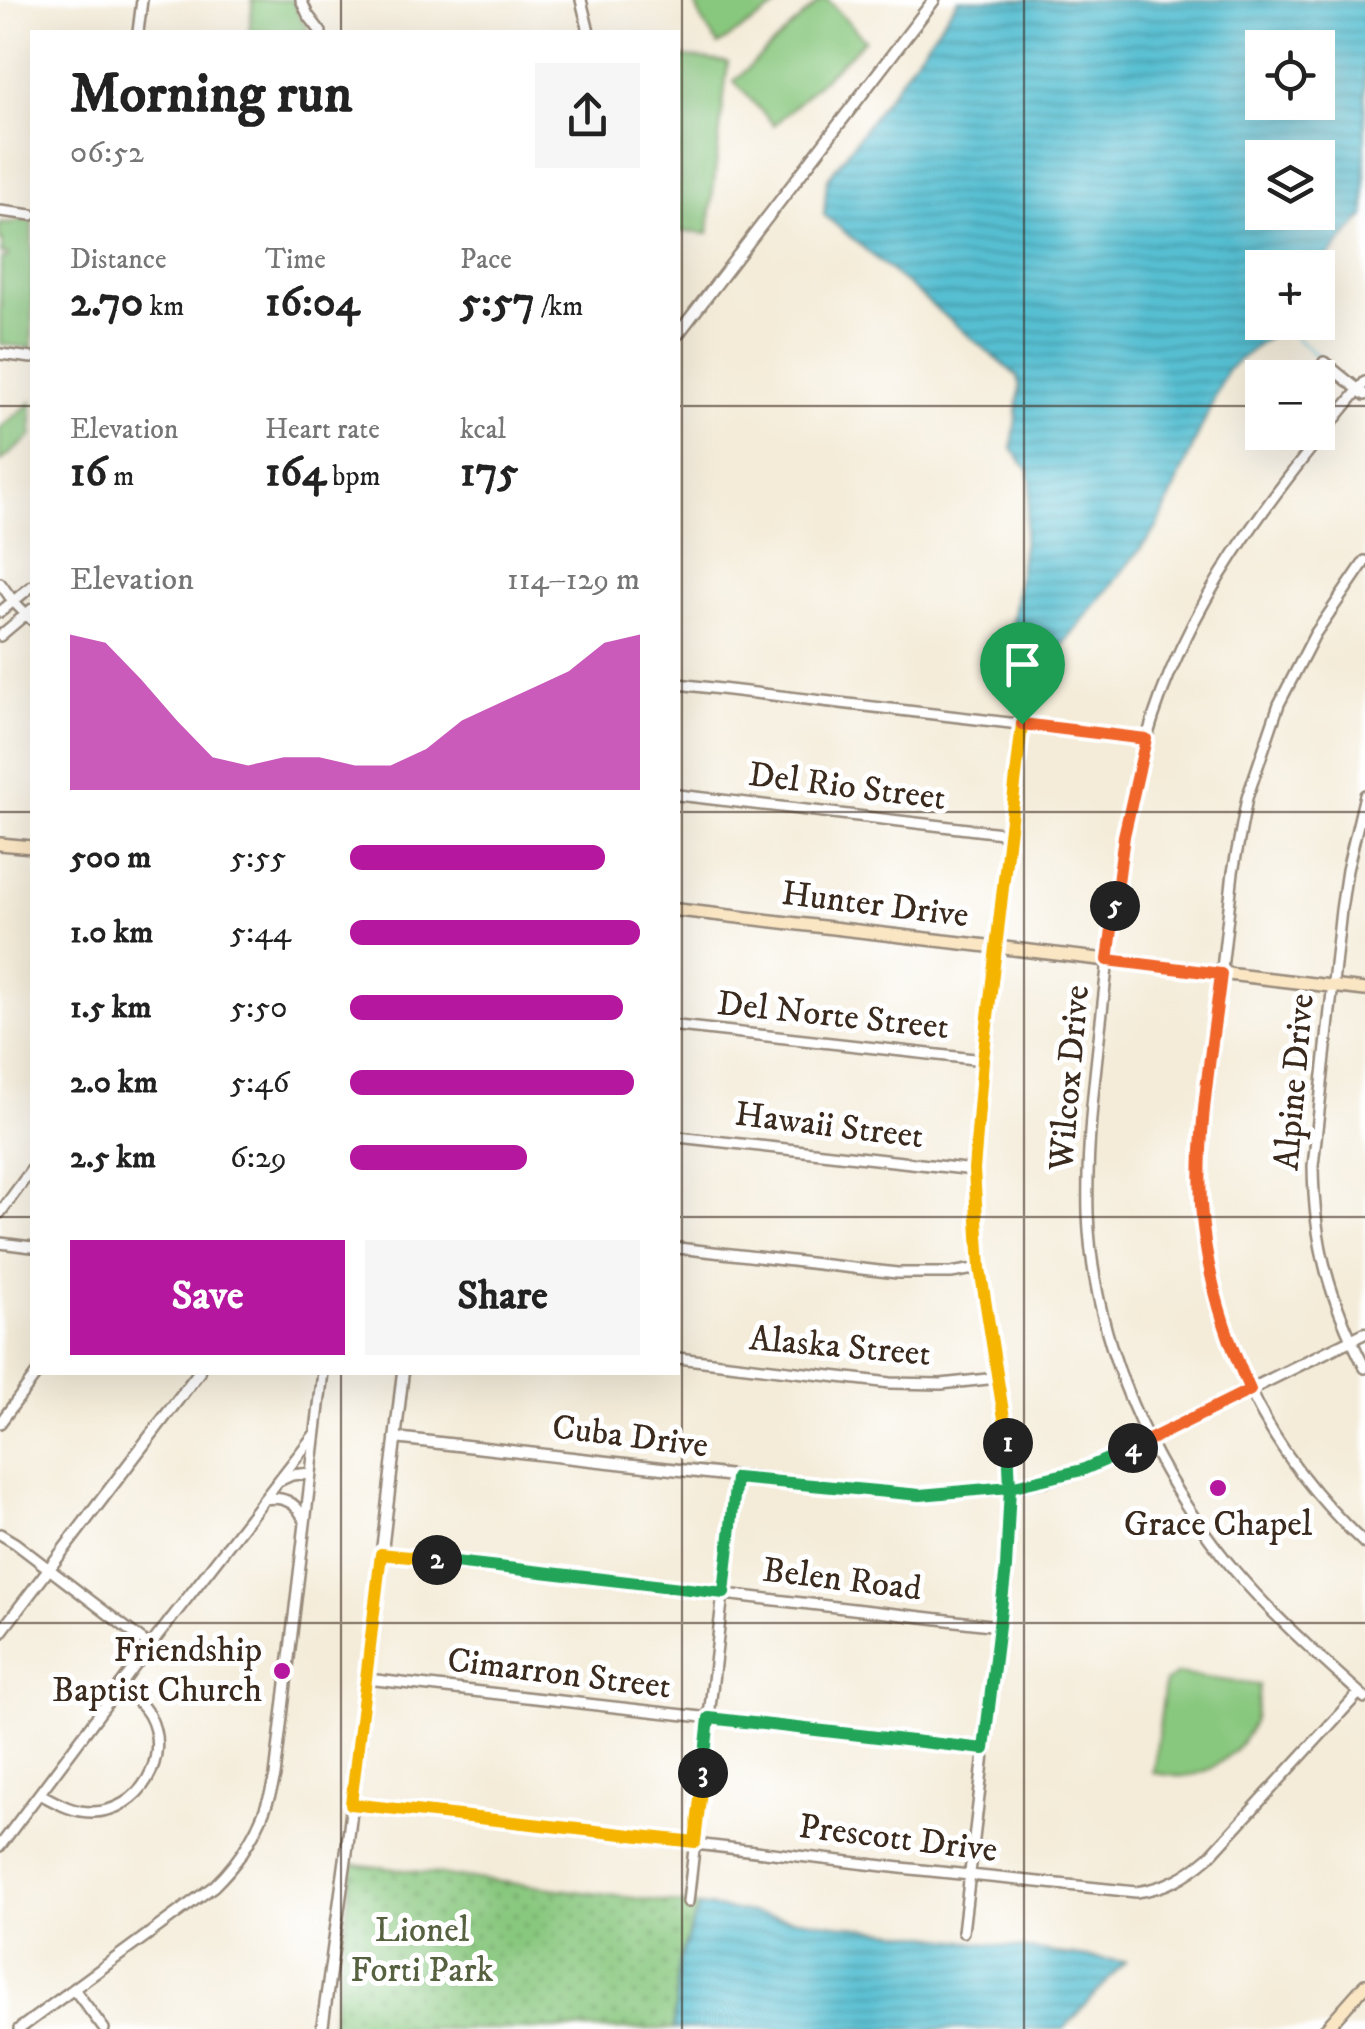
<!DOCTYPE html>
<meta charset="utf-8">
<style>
body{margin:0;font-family:"IM FELL DW Pica",serif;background:#f6f6f6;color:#222;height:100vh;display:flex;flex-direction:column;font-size:38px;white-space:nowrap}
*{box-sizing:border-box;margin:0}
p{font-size:32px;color:#767676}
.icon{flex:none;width:55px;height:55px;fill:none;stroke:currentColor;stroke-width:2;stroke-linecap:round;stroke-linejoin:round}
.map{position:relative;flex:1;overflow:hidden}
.sheet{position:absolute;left:30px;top:30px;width:650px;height:1345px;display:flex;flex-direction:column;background:#fff;border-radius:0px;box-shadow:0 10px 40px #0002}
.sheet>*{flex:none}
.buttons{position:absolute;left:1245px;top:30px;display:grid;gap:20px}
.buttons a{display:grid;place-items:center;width:90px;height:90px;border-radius:0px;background:#fff;box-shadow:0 10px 40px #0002;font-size:50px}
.pin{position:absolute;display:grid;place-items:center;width:85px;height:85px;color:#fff;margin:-102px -42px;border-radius:50% 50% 50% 0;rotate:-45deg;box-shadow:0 0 10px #0007}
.pin .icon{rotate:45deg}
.km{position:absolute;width:50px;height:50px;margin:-25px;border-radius:50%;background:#222;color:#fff;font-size:28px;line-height:50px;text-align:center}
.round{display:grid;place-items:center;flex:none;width:105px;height:105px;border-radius:0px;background:#f6f6f6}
.summary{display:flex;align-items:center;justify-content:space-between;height:170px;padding:0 40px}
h1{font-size:55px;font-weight:700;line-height:75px}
.metrics{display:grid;grid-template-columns:repeat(3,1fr);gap:15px;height:170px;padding:10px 40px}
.metrics div{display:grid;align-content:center}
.metrics b{font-size:42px;font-weight:700}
.metrics small{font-size:28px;font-weight:400}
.metrics p{font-size:28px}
.chart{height:280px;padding:20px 40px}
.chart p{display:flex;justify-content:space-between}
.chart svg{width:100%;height:180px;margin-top:10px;fill:#b5179e;opacity:.7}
.action{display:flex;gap:20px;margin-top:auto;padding:20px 40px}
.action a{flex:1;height:115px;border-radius:0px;background:#b5179e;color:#fff;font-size:40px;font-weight:700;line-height:115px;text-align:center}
.action a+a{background:#f6f6f6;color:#222}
ul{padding:0 40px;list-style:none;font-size:32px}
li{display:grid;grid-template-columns:160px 120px 1fr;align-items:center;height:75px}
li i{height:25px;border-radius:12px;background:#b5179e}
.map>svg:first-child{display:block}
</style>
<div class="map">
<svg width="1365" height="2029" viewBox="0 0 1365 2029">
<defs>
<pattern id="park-dots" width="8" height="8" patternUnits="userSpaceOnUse" patternTransform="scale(2.5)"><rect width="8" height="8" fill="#88c77e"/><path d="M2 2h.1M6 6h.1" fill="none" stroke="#70a267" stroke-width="1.8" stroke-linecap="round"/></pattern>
<pattern id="water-rules" width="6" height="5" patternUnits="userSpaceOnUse" patternTransform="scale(2.5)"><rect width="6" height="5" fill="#56bfd2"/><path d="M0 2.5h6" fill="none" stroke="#489baa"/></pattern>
</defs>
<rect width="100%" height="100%" fill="#fff"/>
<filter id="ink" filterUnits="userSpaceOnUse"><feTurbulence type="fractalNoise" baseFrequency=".01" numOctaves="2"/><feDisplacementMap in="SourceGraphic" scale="20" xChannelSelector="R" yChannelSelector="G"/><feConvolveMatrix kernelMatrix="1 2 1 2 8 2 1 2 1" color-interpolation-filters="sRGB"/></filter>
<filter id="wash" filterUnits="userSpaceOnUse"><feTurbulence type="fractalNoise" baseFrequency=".0048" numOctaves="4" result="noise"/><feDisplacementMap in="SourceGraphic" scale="40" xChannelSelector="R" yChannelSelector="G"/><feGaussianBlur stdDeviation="2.25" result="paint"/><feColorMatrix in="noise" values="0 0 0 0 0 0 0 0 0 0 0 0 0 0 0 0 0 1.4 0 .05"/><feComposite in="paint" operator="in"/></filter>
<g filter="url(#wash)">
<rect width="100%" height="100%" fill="#f4ecd9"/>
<!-- green -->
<path fill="#88c77e" stroke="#62784e" stroke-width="2.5" d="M250 0H293L301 20 311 32H249L253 1Z
M694 0H787L718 45 702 21Z
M821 0H828L865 40 774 125 734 81Z
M678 56 728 62 708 234 678 231Z
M21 220 32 221V348L0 344V309L3 304 0 303 1 258H7L8 254 1 253 3 241H0V223L9 224Z
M32 402V436L0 462V428Z
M1177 1674 1259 1685C1258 1699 1257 1712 1252 1724 1243 1748 1211 1775 1185 1776 1175 1777 1164 1774 1153 1773L1165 1682Z"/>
<!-- park -->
<path fill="url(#park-dots)" stroke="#62784e" stroke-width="2.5" d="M353 1864 699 1906 678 1964 674 2029H331Z"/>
<!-- water -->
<path fill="url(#water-rules)" stroke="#487478" stroke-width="2.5" fill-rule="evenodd" d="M958 0H1365V216L1318 268H1262V322L1285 323 1227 370 1157 528 1047 665 1013 661 1009 647 1031 485 1029 471 1012 449 1020 387 1017 376 824 215 827 180ZM1262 48H1318V102H1262ZM1262 158H1318V212H1262Z
M699 1906 1125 1962 1064 2029H674L678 1964Z"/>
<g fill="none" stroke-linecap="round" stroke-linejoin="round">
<!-- stream -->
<path stroke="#56bfd2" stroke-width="2.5" d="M1283 326 1323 361"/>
</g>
</g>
<g filter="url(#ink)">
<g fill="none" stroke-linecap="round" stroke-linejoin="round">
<defs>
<path id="minor" d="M301 0 308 15 321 32
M581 0 589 32
M138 32 142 0
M0 211 32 215
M0 354 32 358
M1324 362 1365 395
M1365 382C1274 493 1186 599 1146 741 1122 824 1114 909 1104 994 1096 1067 1086 1139 1088 1213 1093 1343 1152 1473 1235 1571 1274 1617 1321 1658 1365 1698
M1365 561 1315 634 1279 704 1247 798 1233 872 1200 1162C1202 1316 1252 1438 1365 1544
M0 583 13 601 32 620
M0 612 32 586
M0 636 32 609
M678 684 1146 739
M678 795 1010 834
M1365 795 1347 870 1341 910 1313 1166C1314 1245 1329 1298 1365 1368
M678 1026 983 1060
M678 1137 974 1170
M0 1213 32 1169
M0 1243 32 1247
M678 1248 897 1273H951L980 1268
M678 1358 890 1383 941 1384 997 1378
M0 1423 38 1372
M279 1481 292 1475 310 1473
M264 1499C281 1496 296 1501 303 1518
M0 1534 15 1543 150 1646
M381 1554 999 1626
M367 1679 984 1749
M40 1794C57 1803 72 1812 92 1812 140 1812 172 1757 149 1715 142 1703 132 1696 121 1687
M351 1804 901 1868 1136 1892C1166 1888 1187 1876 1209 1857L1359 1693
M0 1846 150 1646 314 1435
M688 1902 736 1478
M963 1932 1006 1568 1010 1487 1006 1425 980 1268 974 1170 983 1060 1028 678
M74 1989 104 2029
M19 2029 214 1886C246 1855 265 1820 275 1776L323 1372"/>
<path id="tertiary" d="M678 334 934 0
M395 1438 876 1492C940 1496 1020 1493 1081 1470 1117 1457 1152 1439 1186 1422 1245 1392 1305 1362 1365 1333
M0 1633 199 1372
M322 2029 347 1849 403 1372"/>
<path id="secondary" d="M0 844 32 847
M678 910 1365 990
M1326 2029 1365 1985"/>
</defs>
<!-- minor casing -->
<use href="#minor" stroke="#988b7c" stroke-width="14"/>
<!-- tertiary casing -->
<use href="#tertiary" stroke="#988b7c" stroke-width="15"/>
<!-- secondary casing -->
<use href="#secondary" stroke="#988b7c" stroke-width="16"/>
<!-- minor -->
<use href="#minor" stroke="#fff" stroke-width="9"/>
<!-- tertiary -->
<use href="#tertiary" stroke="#fff" stroke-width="10"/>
<!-- secondary -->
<use href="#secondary" stroke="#fbe6c4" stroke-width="11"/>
</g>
</g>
<g fill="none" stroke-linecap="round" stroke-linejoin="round" filter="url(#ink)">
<defs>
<path id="split-1" d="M1008 1443 980 1268 974 1170 983 1060 1022 724"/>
<path id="split-2" d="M437 1560 724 1593 736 1478 920 1495 1010 1487 1008 1443"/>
<path id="split-3" d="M437 1560 381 1554 351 1804 695 1842 703 1773"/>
<path id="split-4" d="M703 1773 709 1718 984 1749 1006 1568 1010 1487 1082 1470 1133 1448"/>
<path id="split-5" d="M1115 906 1108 960 1221 974C1212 1049 1197 1128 1201 1204 1205 1270 1223 1331 1250 1390L1133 1448"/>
<path id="split-6" d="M1022 724 1146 739 1124 836 1115 906"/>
</defs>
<!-- split-1 casing -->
<use href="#split-1" stroke="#fff" stroke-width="20"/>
<!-- split-2 casing -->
<use href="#split-2" stroke="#fff" stroke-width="20"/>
<!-- split-3 casing -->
<use href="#split-3" stroke="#fff" stroke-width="20"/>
<!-- split-4 casing -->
<use href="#split-4" stroke="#fff" stroke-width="20"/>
<!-- split-5 casing -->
<use href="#split-5" stroke="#fff" stroke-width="20"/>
<!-- split-6 casing -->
<use href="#split-6" stroke="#fff" stroke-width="20"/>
<!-- split-1 -->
<use href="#split-1" stroke="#f5b400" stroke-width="12"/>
<!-- split-2 -->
<use href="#split-2" stroke="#22a559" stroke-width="12"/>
<!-- split-3 -->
<use href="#split-3" stroke="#f5b400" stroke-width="12"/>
<!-- split-4 -->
<use href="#split-4" stroke="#22a559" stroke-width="12"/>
<!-- split-5 -->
<use href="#split-5" stroke="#f0652b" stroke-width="12"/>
<!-- split-6 -->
<use href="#split-6" stroke="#f0652b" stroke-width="12"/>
</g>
<!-- grid -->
<path fill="none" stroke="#3b2a1e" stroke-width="2.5" stroke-opacity="0.55" d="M341 0V32M682 0V2029M1024 0V2029M0 406H32M678 406H1262M1318 406H1365M0 812H32M678 812H1365M0 1217H32M678 1217H1365M341 1372V2029M0 1623H1365"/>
<!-- markers -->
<g fill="#b5179e" stroke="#fff" stroke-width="4">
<circle cx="1218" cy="1488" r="10"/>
<circle cx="282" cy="1671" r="10"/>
</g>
<g text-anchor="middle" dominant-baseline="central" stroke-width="10" stroke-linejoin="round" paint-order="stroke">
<!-- street labels -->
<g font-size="35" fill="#3b2a1e" stroke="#fff">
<text transform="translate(847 787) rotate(7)">Del Rio Street</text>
<text transform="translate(875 905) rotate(7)">Hunter Drive</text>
<text transform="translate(833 1016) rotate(6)">Del Norte Street</text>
<text transform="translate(1070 1078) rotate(-85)">Wilcox Drive</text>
<text transform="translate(1295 1082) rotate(-85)">Alpine Drive</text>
<text transform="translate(829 1126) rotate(7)">Hawaii Street</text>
<text transform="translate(840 1347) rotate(5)">Alaska Street</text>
<text transform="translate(630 1437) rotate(7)">Cuba Drive</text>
<text transform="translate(842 1580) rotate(7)">Belen Road</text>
<text transform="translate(559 1674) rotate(7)">Cimarron Street</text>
<text transform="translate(898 1839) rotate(7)">Prescott Drive</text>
</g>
<!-- poi labels -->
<g font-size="35" fill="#3b2a1e" stroke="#fff">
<text x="1218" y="1525">Grace Chapel</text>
<text x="262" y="1651" text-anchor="end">Friendship<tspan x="262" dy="40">Baptist Church</tspan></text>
</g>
<!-- park labels -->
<g font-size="35" fill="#566140" stroke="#fff">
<text x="422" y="1931">Lionel<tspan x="422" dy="40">Forti Park</tspan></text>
</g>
</g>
</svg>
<div class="buttons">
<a><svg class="icon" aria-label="locate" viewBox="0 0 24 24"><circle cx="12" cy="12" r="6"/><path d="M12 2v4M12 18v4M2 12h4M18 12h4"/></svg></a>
<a><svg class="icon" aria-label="layers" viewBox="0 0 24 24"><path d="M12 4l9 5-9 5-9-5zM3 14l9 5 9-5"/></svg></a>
<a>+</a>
<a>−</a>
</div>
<div class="pin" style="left:1022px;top:724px;background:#1e9e55"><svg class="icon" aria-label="arrive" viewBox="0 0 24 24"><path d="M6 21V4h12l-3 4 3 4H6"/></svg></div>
<b class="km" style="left:1008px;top:1443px">1</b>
<b class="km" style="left:437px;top:1560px">2</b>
<b class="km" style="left:703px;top:1773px">3</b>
<b class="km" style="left:1133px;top:1448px">4</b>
<b class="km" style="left:1115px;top:906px">5</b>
<section class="sheet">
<div class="summary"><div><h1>Morning run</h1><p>06:52</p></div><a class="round"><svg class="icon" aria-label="share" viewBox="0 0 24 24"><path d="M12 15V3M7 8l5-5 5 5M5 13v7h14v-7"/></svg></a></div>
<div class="metrics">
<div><p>Distance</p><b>2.70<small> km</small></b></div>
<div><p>Time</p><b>16:04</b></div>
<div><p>Pace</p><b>5:57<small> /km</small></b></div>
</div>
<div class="metrics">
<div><p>Elevation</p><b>16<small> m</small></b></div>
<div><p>Heart rate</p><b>164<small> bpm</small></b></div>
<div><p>kcal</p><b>175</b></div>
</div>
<div class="chart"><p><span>Elevation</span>114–129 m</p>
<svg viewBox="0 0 160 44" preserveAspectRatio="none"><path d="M0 44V6L10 8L20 17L30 27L40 36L50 38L60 36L70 36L80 38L90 38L100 34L110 27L120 23L130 19L140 15L150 8L160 6V44z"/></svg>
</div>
<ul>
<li><b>500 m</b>5:55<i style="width:88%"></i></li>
<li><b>1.0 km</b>5:44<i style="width:100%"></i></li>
<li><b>1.5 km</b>5:50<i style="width:94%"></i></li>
<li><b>2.0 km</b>5:46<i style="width:98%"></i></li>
<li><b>2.5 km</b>6:29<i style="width:61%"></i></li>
</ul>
<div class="action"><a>Save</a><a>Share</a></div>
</section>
</div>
